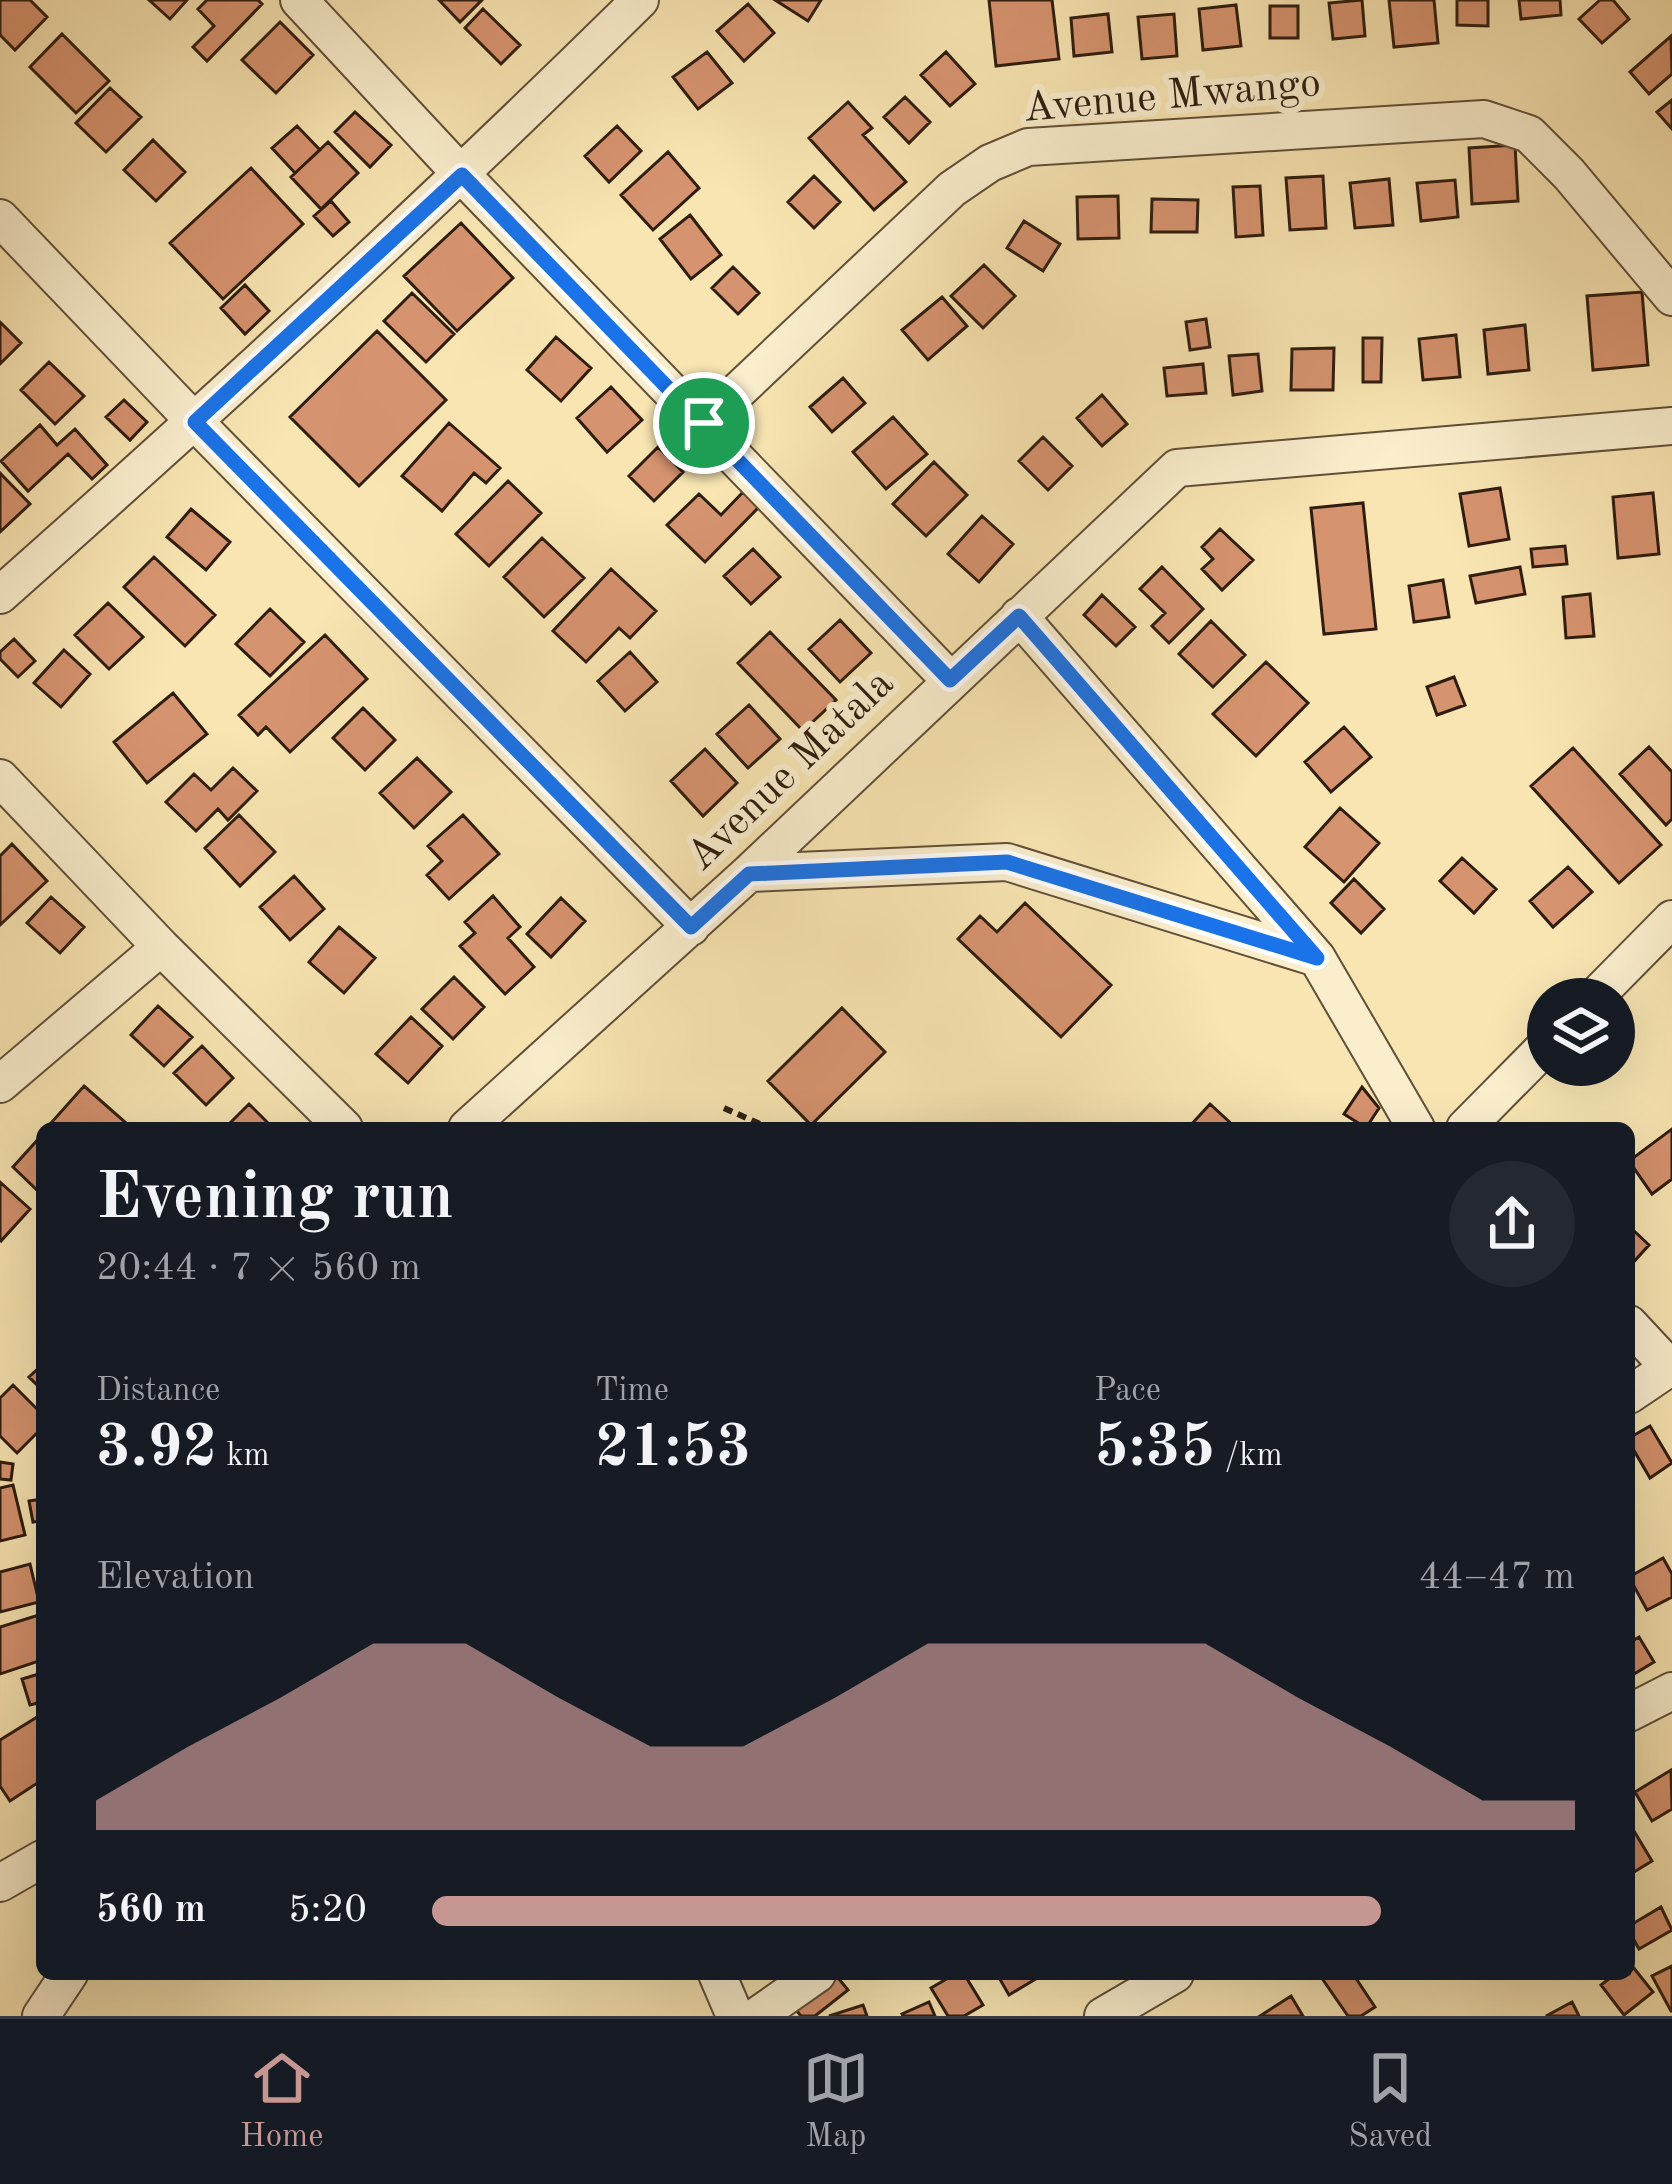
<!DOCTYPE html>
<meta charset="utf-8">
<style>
body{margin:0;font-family:"Old Standard TT",serif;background:#242831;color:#f1f3f6;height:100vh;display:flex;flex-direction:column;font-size:45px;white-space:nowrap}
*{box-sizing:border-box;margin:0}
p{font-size:39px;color:#9ea1a6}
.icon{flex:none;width:66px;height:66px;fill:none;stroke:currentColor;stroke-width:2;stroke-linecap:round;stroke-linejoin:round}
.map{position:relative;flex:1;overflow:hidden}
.drawer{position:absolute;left:36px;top:1122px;width:1599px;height:858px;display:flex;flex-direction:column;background:#171b24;border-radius:18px;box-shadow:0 12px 48px #0002}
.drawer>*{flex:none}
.controls{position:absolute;left:1527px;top:978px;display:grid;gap:24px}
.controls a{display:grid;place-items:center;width:108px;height:108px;border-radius:50%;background:#171b24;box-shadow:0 12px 48px #0002;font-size:60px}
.pin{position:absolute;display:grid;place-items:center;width:102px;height:102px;color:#fff;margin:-51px;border:6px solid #fff;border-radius:50%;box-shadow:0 3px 12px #0007}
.round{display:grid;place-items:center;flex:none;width:126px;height:126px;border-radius:63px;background:#242831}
.overview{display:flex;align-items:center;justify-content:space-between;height:204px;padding:0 60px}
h1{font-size:66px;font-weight:700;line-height:90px}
.metrics{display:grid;grid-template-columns:repeat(3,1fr);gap:18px;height:204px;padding:12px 60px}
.metrics div{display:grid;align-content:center}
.metrics b{font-size:60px;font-weight:700}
.metrics small{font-size:33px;font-weight:400}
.metrics p{font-size:33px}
.chart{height:336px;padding:24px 60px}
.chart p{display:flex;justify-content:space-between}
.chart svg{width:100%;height:216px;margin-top:12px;fill:#c59692;opacity:.7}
ul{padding:0 60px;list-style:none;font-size:39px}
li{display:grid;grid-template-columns:192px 144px 1fr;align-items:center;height:90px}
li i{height:30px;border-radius:15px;background:#c59692}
.tab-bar{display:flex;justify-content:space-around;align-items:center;height:168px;border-top:3px solid #363941;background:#171b24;font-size:33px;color:#9ea1a6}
.tab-bar a{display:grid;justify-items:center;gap:6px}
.tab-bar .selected{color:#c59692}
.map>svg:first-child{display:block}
</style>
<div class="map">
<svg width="1672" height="2016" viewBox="0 0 1672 2016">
<rect width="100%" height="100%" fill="#f8e5b2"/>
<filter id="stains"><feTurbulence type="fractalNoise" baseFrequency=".00167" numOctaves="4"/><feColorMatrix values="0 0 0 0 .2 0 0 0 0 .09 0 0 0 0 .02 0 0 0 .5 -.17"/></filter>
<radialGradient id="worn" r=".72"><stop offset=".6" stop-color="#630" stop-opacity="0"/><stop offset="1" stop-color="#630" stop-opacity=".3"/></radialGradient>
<!-- building -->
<path fill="#d6936f" stroke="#2f1d0f" stroke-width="3" d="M0 0H30L47 17 15 50 0 35Z
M149 0H187L170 19Z
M207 0H258L262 4 207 61 193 47 214 26 198 9Z
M439 0H482L460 22Z
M775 0H821L808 21Z
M989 0H1052L1059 59 996 66Z
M1362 0 1365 36 1333 39 1329 3Z
M1389 0H1434L1438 43 1394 47Z
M1457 0H1488V26L1457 25Z
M1519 0H1560L1561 15 1521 19Z
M1600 0H1613L1629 19 1602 43 1579 19Z
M748 4 774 33 744 61 717 31Z
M1236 5 1241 46 1203 50 1199 9Z
M1270 6H1298V38H1270Z
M483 9 520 45 501 64 465 28Z
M1108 14 1112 52 1074 56 1071 18Z
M1174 14 1177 56 1142 59 1138 17Z
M280 22 313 55 276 93 242 60Z
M62 34 109 81 76 113 30 67Z
M1671 36 1672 74 1649 94 1630 72Z
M707 52 732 83 698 109 673 77Z
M946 52 975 84 950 106 921 75Z
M110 88 141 117 106 152 76 123Z
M905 97 930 122 909 143 884 117Z
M1672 100V129L1657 112Z
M848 102 872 128 863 135 906 182 874 210 809 138Z
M355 112 391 145 370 167 335 132Z
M297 126 320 150 295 173 272 148Z
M617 126 641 151 609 182 585 156Z
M153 140 185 172 156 201 124 170Z
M328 142 358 173 321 209 291 177Z
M1515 145 1518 201 1472 204 1469 148Z
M668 152 699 188 653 230 621 195Z
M251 168 303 224 223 299 170 243Z
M814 176 840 202 814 228 788 202Z
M1323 176 1326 228 1290 230 1286 178Z
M1389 179 1393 225 1355 228 1350 183Z
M1455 180 1458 217 1421 221 1417 183Z
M1260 186 1263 235 1236 237 1233 187Z
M1118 196 1119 238 1078 239 1077 197Z
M1152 199 1198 200 1197 232H1151Z
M331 201 349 222 333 236 314 216Z
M690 215 721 255 691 279 660 239Z
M1024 221 1060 244 1043 271 1007 248Z
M461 223 513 278 457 331 404 276Z
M984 265 1015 296 983 328 951 296Z
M733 267 759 293 738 314 712 288Z
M245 285 269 311 245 334 221 308Z
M1642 292 1648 365 1593 370 1587 296Z
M412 293 454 334 426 362 384 321Z
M942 297 967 326 928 360 902 330Z
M1206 319 1210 347 1190 350 1186 322Z
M0 322 21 343 0 364Z
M1525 325 1529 370 1488 374 1484 330Z
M377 331 446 400 359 486 290 417Z
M1456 335 1460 377 1423 380 1419 339Z
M556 337 591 368 561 401 527 370Z
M1363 338H1382L1381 382H1363Z
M1334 348 1333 390H1291L1292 349Z
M1258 354 1262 391 1233 395 1229 356Z
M49 362 84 396 55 424 21 390Z
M1203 364 1206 393 1167 396 1164 368Z
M843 378 865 403 832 432 810 407Z
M611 387 642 420 607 452 577 418Z
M1102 395 1127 424 1102 446 1077 418Z
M124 400 147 422 130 440 106 417Z
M893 417 927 454 886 489 853 452Z
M449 423 500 468 486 483 474 473 442 511 402 476Z
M40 425 57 445 75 429 107 465 92 479 68 454 28 491 1 461Z
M1043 437 1072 466 1048 490 1019 461Z
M658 447 683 472 654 501 629 476Z
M934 462 967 495 926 536 893 504Z
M0 473 30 504 0 532Z
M508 481 541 513 489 566 456 534Z
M1500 488 1509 539 1469 546 1460 494Z
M743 492 759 507 705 562 667 525 699 494 721 515Z
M1653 493 1659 554 1618 558 1613 497Z
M1363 503 1376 629 1324 634 1311 508Z
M191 509 230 542 206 570 167 537Z
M982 516 1013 544 979 582 948 554Z
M1220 529 1253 560 1222 590 1202 569 1213 559 1202 547Z
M542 538 584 578 544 617 504 577Z
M1565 546 1567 564 1533 567 1531 549Z
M753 549 780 577 751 604 724 576Z
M154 557 215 615 185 646 124 587Z
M1162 567 1203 609 1169 643 1152 626 1165 613 1140 589Z
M1520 567 1525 594 1476 603 1470 576Z
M611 569 656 611 630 638 619 628 586 662 553 631Z
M1443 580 1449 617 1414 622 1409 586Z
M1590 594 1594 636 1566 638 1563 597Z
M1102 595 1135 627 1116 646 1084 615Z
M108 603 143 637 109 669 75 635Z
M270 609 304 642 270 676 236 644Z
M840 620 871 653 840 682 809 649Z
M1211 621 1245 655 1213 687 1179 654Z
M770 632 836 700 803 731 738 663Z
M325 635 367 679 290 752 266 727 258 735 239 715Z
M14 639 35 661 18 677 0 659V652Z
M64 650 90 674 61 707 34 683Z
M630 652 657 682 625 711 598 681Z
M1266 662 1308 703 1256 756 1213 714Z
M1454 677 1465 705 1437 715 1427 687Z
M173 693 207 734 147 783 114 742Z
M749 705 780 739 748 768 717 734Z
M363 708 395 740 365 770 333 738Z
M1344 727 1371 757 1331 792 1305 762Z
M1649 747 1672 772V819L1666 825 1620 774Z
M1573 748 1661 845 1619 883 1531 786Z
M705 749 737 783 703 816 671 781Z
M417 758 451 792 414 828 380 793Z
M233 768 257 791 228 820 218 809 196 831 166 802 194 774 211 790Z
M1340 808 1379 843 1344 882 1305 847Z
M239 815 275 852 240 886 205 848Z
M463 815 499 854 449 899 427 875 442 861 428 846Z
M12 844 47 881 0 925V856Z
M1462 858 1496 889 1474 913 1440 881Z
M1568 867 1592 892 1553 927 1530 901Z
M294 876 324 909 290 940 260 907Z
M1354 879 1384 909 1361 933 1331 903Z
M493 896 520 927 508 938 534 967 505 994 460 946 475 933 465 922Z
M51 897 84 927 60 953 27 923Z
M561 898 585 921 551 957 527 934Z
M1025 903 1111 985 1061 1037 958 939 980 916 997 932Z
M339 927 375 958 344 993 309 962Z
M454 977 484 1007 453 1039 422 1009Z
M158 1006 192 1037 164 1066 131 1035Z
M842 1008 885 1052 811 1125 768 1081Z
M411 1017 442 1046 408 1083 376 1054Z
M202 1046 233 1078 206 1105 174 1073Z
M84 1086 125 1122 119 1128H57L51 1123Z
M1362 1087 1379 1108 1366 1128 1344 1114Z
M249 1104 273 1128H225Z
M1210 1104 1236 1128H1188Z
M1672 1129V1179L1652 1194 1629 1161Z
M42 1135V1195L13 1167Z
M0 1182 30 1209 1 1241 0 1240Z
M1632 1229 1649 1245 1629 1267V1233Z
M42 1365V1390L29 1377Z
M13 1385 42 1414V1428L17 1453 0 1436V1398Z
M1650 1426 1672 1463 1650 1478 1629 1442V1438Z
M0 1462 13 1464 11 1480 0 1479Z
M13 1485 25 1535 0 1541V1488Z
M42 1499V1521L33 1522 29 1501Z
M1663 1558 1672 1574V1597L1647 1610 1629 1577Z
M30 1564 39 1602 0 1612V1572Z
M42 1614V1660L0 1674V1627Z
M1639 1637 1654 1662 1629 1677V1643Z
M42 1673V1702L30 1705 22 1679Z
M42 1714V1780L10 1801 0 1786V1740Z
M1671 1770 1672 1809 1652 1821 1635 1792Z
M1634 1831 1652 1861 1629 1875V1834Z
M1661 1907 1672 1930 1639 1949 1629 1931V1926Z
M1629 1962 1653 1992 1624 2015 1601 1985 1615 1974H1629Z
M1672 1966V2011H1671L1652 1976Z
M830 1974H835L848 1990 815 2016H801L792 2005Z
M955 1974H964L983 2005 964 2016H948L931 1988Z
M1002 1974H1044L1009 1995 998 1976Z
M1319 1974H1353L1375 2007 1361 2016H1348Z
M1291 1996 1303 2016H1260Z
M929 2002 935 2016H903L902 2014Z
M1572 2002 1579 2016H1546Z
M863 2005 867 2016H829Z"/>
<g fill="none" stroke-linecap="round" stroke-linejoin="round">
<defs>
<path id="minor" d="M299 0 462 175 950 680
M0 218 195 422 691 927
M704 423 952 189 990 163 1028 147 1484 119 1529 134 1569 174 1672 297
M0 595C219 401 432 205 640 0
M1019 616 1317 958 1416 1128
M0 778 161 947 344 1128
M749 873 1007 862 1317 958
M1593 999 1672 919
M0 1084 161 947
M467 1128 749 873 1177 468 1672 426
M1465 1128 1548 1044
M1629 1324 1672 1370
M1629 1395 1672 1366
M1629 1713 1672 1691
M0 1883 42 1859
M717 1974 735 2016
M41 2016 69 1974
M757 2016 817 1974
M1103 2016 1175 1974"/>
</defs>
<!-- minor casing -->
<use href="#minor" stroke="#614f38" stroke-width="40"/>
<!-- path -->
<path stroke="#2f1d0f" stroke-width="6" stroke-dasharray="9 6" stroke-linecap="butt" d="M724 1108 769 1128"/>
<!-- minor -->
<use href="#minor" stroke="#faeecd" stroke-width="36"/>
</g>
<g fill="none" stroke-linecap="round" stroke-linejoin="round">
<defs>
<path id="route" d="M462 175 950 680 1019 616 1317 958 1007 862 749 874 691 927 195 422Z"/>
</defs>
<!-- route casing -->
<use href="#route" stroke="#fff" stroke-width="24"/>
<!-- route -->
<use href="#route" stroke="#1a73e8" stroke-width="15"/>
</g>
<g text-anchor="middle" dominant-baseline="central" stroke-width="12" stroke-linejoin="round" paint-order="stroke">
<!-- street labels -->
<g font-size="42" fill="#2f1d0f" stroke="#faeecd">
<text transform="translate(1172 97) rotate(-5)">Avenue Mwango</text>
<text transform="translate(791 771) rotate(-44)">Avenue Matala</text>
</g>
</g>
<rect width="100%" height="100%" filter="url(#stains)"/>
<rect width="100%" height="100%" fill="url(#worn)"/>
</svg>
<div class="controls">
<a><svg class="icon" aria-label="layers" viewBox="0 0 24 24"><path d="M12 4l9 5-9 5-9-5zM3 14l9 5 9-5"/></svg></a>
</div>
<div class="pin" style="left:704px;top:423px;background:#1e9e55"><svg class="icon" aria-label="arrive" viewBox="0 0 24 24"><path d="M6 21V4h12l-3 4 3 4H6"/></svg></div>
<section class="drawer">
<div class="overview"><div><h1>Evening run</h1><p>20:44 · 7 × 560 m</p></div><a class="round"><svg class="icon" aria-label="share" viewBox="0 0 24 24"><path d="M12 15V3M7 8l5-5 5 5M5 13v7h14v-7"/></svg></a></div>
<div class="metrics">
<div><p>Distance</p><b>3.92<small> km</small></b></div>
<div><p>Time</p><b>21:53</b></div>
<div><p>Pace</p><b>5:35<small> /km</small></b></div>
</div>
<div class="chart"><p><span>Elevation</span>44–47 m</p>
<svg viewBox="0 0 160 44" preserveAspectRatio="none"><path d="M0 44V38L10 27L20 17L30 6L40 6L50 17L60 27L70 27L80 17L90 6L100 6L110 6L120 6L130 17L140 27L150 38L160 38V44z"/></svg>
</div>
<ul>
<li><b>560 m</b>5:20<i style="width:83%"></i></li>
</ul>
</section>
</div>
<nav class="tab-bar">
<a class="selected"><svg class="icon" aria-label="home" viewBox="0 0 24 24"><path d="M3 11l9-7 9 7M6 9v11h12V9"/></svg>Home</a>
<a><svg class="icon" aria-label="map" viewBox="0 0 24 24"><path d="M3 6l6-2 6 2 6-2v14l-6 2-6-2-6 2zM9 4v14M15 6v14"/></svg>Map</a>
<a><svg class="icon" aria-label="saved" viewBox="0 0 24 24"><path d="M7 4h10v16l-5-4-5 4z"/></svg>Saved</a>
</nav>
